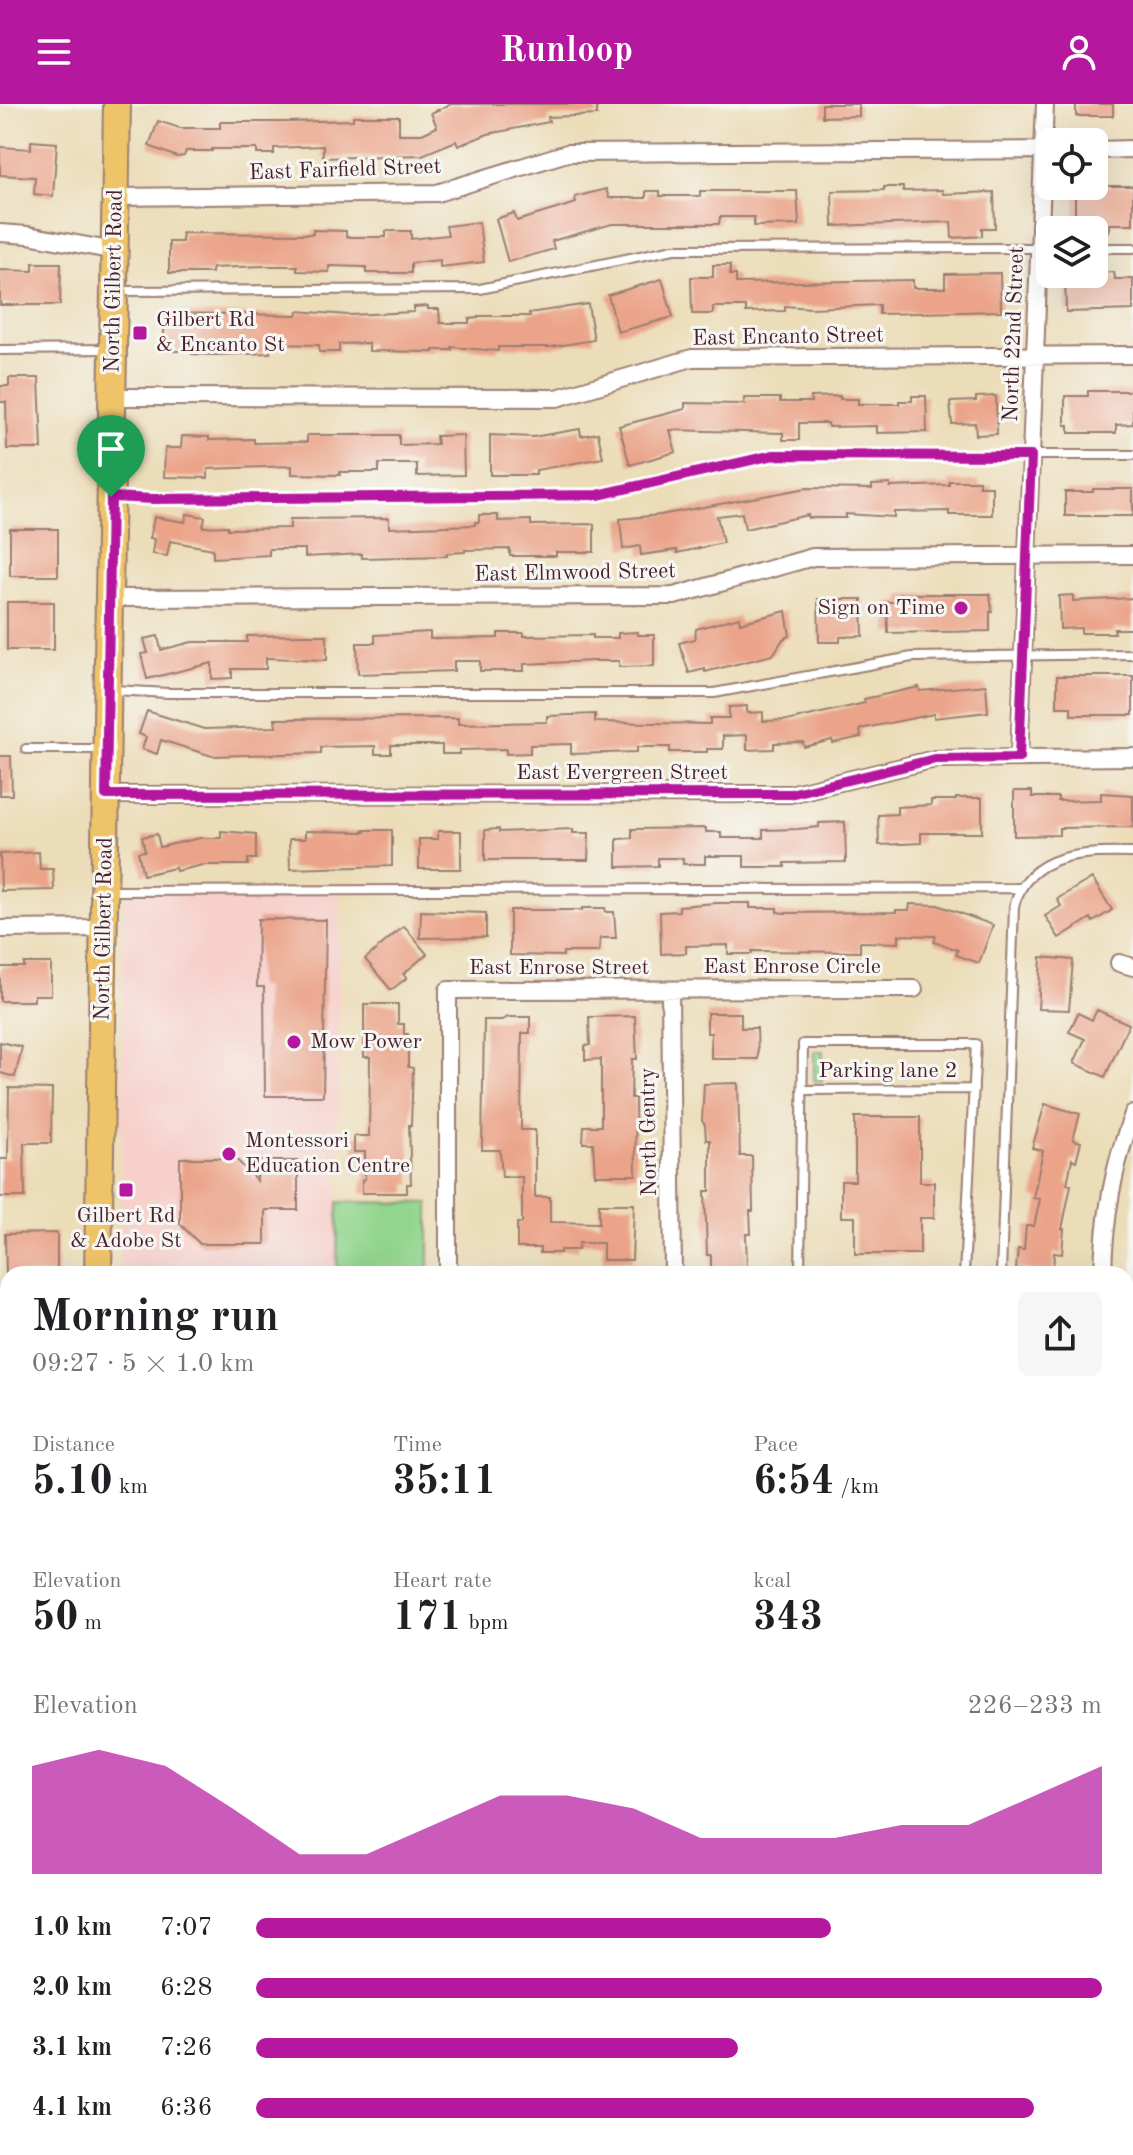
<!DOCTYPE html>
<meta charset="utf-8">
<style>
body{margin:0;font-family:"Old Standard TT",serif;background:#f6f6f6;color:#202124;height:100vh;display:flex;flex-direction:column;font-size:30px;white-space:nowrap}
*{box-sizing:border-box;margin:0}
p{font-size:26px;color:#757577}
.icon{flex:none;width:44px;height:44px;fill:none;stroke:currentColor;stroke-width:2;stroke-linecap:round;stroke-linejoin:round}
.map{position:relative;flex:1;overflow:hidden}
.sheet{position:absolute;left:0px;top:1162px;width:1134px;height:890px;display:flex;flex-direction:column;background:#fff;border-radius:24px 24px 0 0;box-shadow:0 8px 32px #0002}
.sheet>*{flex:none}
.tools{position:absolute;left:1036px;top:24px;display:grid;gap:16px}
.tools a{display:grid;place-items:center;width:72px;height:72px;border-radius:12px;background:#fff;box-shadow:0 8px 32px #0002;font-size:40px}
.pin{position:absolute;display:grid;place-items:center;width:68px;height:68px;color:#fff;margin:-82px -34px;border-radius:50% 50% 50% 0;rotate:-45deg;box-shadow:0 0 8px #0007}
.pin .icon{rotate:45deg}
.round{display:grid;place-items:center;flex:none;width:84px;height:84px;border-radius:12px;background:#f6f6f6}
.overview{display:flex;align-items:center;justify-content:space-between;height:136px;padding:0 32px}
h1{font-size:44px;font-weight:700;line-height:60px}
.metrics{display:grid;grid-template-columns:repeat(3,1fr);gap:12px;height:136px;padding:8px 32px}
.metrics div{display:grid;align-content:center}
.metrics b{font-size:40px;font-weight:700}
.metrics small{font-size:22px;font-weight:400}
.metrics p{font-size:22px}
.chart{height:224px;padding:16px 32px}
.chart p{display:flex;justify-content:space-between}
.chart svg{width:100%;height:144px;margin-top:8px;fill:#b5179e;opacity:.7}
ul{padding:0 32px;list-style:none;font-size:26px}
li{display:grid;grid-template-columns:128px 96px 1fr;align-items:center;height:60px}
li i{height:20px;border-radius:10px;background:#b5179e}
header{display:flex;justify-content:space-between;align-items:center;height:104px;padding:0 32px;background:#b5179e;color:#fff;font-size:36px;font-weight:700}
.map>svg:first-child{display:block}
</style>
<header><svg class="icon" aria-label="menu" viewBox="0 0 24 24"><path d="M4 6h16M4 12h16M4 18h16"/></svg>Runloop<svg class="icon" aria-label="person" viewBox="0 0 24 24"><circle cx="12" cy="8" r="4"/><path d="M4 21q1-7 8-7t8 7"/></svg></header>
<div class="map">
<svg width="1133" height="2051" viewBox="0 0 1133 2051">
<rect width="100%" height="100%" fill="#f6f6f2"/>
<filter id="ink" filterUnits="userSpaceOnUse"><feTurbulence type="fractalNoise" baseFrequency=".0125" numOctaves="2"/><feDisplacementMap in="SourceGraphic" scale="16" xChannelSelector="R" yChannelSelector="G"/><feConvolveMatrix kernelMatrix="1 2 1 2 8 2 1 2 1" color-interpolation-filters="sRGB"/></filter>
<filter id="wash" filterUnits="userSpaceOnUse"><feTurbulence type="fractalNoise" baseFrequency=".006" numOctaves="4" result="noise"/><feDisplacementMap in="SourceGraphic" scale="32" xChannelSelector="R" yChannelSelector="G"/><feGaussianBlur stdDeviation="1.8" result="paint"/><feColorMatrix in="noise" values="0 0 0 0 0 0 0 0 0 0 0 0 0 0 0 0 0 1.4 0 .05"/><feComposite in="paint" operator="in"/></filter>
<g filter="url(#wash)">
<rect width="100%" height="100%" fill="#ecddb9"/>
<!-- built -->
<path fill="#f7d0cb" d="M124 788 340 789 337 1170H120Z"/>
<!-- green -->
<path fill="#92d58d" stroke="#6e7a5c" stroke-width="2" d="M814 947H823L822 977H814Z
M338 1098 429 1099V1170H337Z"/>
<g id="blocks">
<!-- building -->
<path fill="#eba48a" d="M451 0H597V11L548 13 549 18 488 30 458 42 456 37 422 51 323 54V42L274 44V50H257V45H212V47H186L184 52 177 53 149 42 158 17 180 24H220V18H286L353 16V12H399V30H422L437 23 431 9Z
M822 0H859V12L822 13Z
M1076 0H1113V12H1076Z
M31 37 57 39 53 92 34 90 35 73 0 71V43L31 45Z
M1100 82H1133V120H1109V128L1075 126V85H1100Z
M884 83H903V87L942 86 943 90 994 88 995 124H982V132L952 134 951 118 833 122 832 87 884 86Z
M606 85 609 94H646V87H660V92H700V87H797L799 121 754 122V113H720L719 120H612L552 137 554 145 508 158 496 115 514 109 517 117 576 99 575 93Z
M479 118 484 158 440 163V156L411 159V169H366V163L329 162V168L297 167V162H266L212 164V169H169V138H182V129L313 130V126L346 127V133H386V127H411V135L448 131 446 122Z
M33 159H61L60 201H0V166L33 167Z
M713 161H730V171H736V179L913 176V184H945V170L1000 169 1001 207 879 210V201L811 204 785 202V207L746 208V203H713V210H692L691 173H713Z
M1114 168 1115 175H1133V206L1066 208 1065 170Z
M662 175 673 213 618 228 608 191Z
M588 200 594 236 551 243H498V247L452 243V246H433V248L369 247V239L339 240V248H319V241L271 240 270 249 215 251 192 250V247H164V209L297 211 298 207 348 211 414 208V203L428 202V205H439L440 219H469V215L478 214V212H530L529 209Z
M9 274H39L42 345H7L6 298H0V282H9Z
M1088 287H1133V320L1116 321V329H1069V321H1065V292H1088Z
M840 292V295H858V300H899V297H912V292H926L927 328 877 329V322L828 323V319H799V336H783V329L670 326 676 348 630 361 619 322 685 305V299L744 300V294H780V298H811V293Z
M996 292 997 330 976 331 975 319 952 320 950 298 976 297V293Z
M580 325 581 332 598 329 603 354 536 366V371H490V331L533 333Z
M307 331H399V341L437 340 436 332 463 331 464 371 417 372V360H379V368H340V371L292 370V362L208 365V374L164 373 165 344H181L182 332 209 333V336L254 335V339L307 338Z
M949 377H979V382H992V411H949V407L894 408V413L846 410V414H808V411L745 425 742 409 717 412 723 439 677 449V446L641 451 640 442 623 445 620 415 660 411 807 384 872 385V381L890 380V383L949 381Z
M1093 385H1133V412H1065V388H1093Z
M187 410 205 413 203 423 228 422V425L290 424V415L389 414V424L475 421V418H479V411H498V417L531 416V421L594 420V448H556V452H510V445L465 446V448L447 449V452L362 454V450L305 453V445H269V451L213 454V445L170 437 167 452 152 450 154 435 150 434 154 413 185 418Z
M10 425H58V472H10Z
M900 490H990L992 508H990V527L888 529 887 498H900Z
M1073 491V497L1133 494V525H1114L1115 529H1081V524L1060 525 1059 492Z
M818 495H862L863 532 840 533V538H819Z
M7 498H54V546H7Z
M786 507 790 532 783 535 773 551 705 568V565L689 569 679 539 695 535 696 525 739 513 740 519Z
M430 528V535L498 534V529H524V532L593 531V534H618V529L638 528V531H654V562L619 563V557H593L524 560V567H480V557H454V567L358 570 357 539H375V531Z
M307 531H327V556L266 554V565H232V574L212 575V559L147 575 141 550 148 549 144 535 158 532 161 546 192 538H247V532Z
M1057 572H1133V611H1071V603H1057Z
M986 581 988 608 934 614V610L860 625 861 633 833 639 832 636 804 643 803 638 774 639V645L747 646V631L723 632V645H707V648H670V643H637V648L571 650V640L530 641V649L506 650V645L459 646V650H442V641H391V650H375V642L321 643V649L212 652 161 636 157 650 142 645 146 633 139 630 147 607 204 625 276 623 275 615 458 614V620L547 618V612L595 610V618L710 620V614H729V603L747 602V609L763 608V617L791 616 865 599 864 595 919 583 920 587Z
M0 652H11L12 691H0Z
M1014 687H1032V693H1058V697L1101 696V689L1133 691V723L1059 724V731L1014 732Z
M956 694H982V729H921V739L879 741 878 711 897 710V703L931 701V696H956Z
M845 718 846 758 785 759V763H744V752H705V760H683V754H658V762L617 763V735L632 734V725L706 724V728H721V734H763V726L798 725 819 723V719Z
M499 725V728L573 725V729H589L588 756H485V726Z
M364 726H392V762L290 765 289 735H305V727L365 728Z
M221 727 256 730V755H248V761H203L176 767 175 764 143 771 138 748 145 747 142 733 157 730 160 743 200 734H221Z
M438 727H461V765H419V735H438Z
M39 748 40 765H53L54 786 1 787 0 750Z
M1092 774 1112 806 1093 818 1091 814 1059 834 1045 812 1061 802 1057 795Z
M716 799H750V804H777V808L785 809 896 808V806H909L910 800 938 801 993 821 979 859 956 851 958 846 934 838 936 832 899 831V839L860 838V848L752 847V850H728V841L686 842V849L661 850 660 808 679 807V802Z
M582 804H605L606 808H614L616 834H600L599 848H563V852L510 851V806H582Z
M421 807 486 809V833L420 834Z
M258 815 326 816 323 992H265L264 883H257Z
M404 822 427 850 403 870 407 874 391 886 365 855Z
M1041 853 1073 856 1069 906 1038 905Z
M24 859H51V891H34V897H0V863H24Z
M364 900H398V920H404V930H408V963L413 964 411 1021H409L411 1080H407V1089H362V1076L365 1075V1048H354V1032H369L370 953H364Z
M1097 906 1129 920 1105 973 1074 959 1085 935 1069 928 1078 909 1092 916Z
M707 909H741V924H757L758 955H711V929H707Z
M635 912 637 955H632L631 994H635L636 1071H595L593 1039H583L584 1022H601V955L585 956V942L590 941 589 913Z
M508 913H530V929H522L521 1026H535V1093H550V1118L599 1119V1100H634L632 1156H603V1139H579L578 1146H560V1149H540V1144H517V1119H522V1073H502L500 1046H482L484 916H502Z
M0 938 22 943 15 973 0 969Z
M738 979 740 1052H752L753 1107H750L751 1130H746L747 1166 711 1167V1151H707L705 1087H710V1036H706L705 1021 702 1017 704 980Z
M9 984 52 985 51 1039H24L25 1093H0V1055H8Z
M1045 1000 1080 1010 1073 1036 1081 1038 1076 1057 1072 1055 1067 1080 1071 1081 1062 1125H1064L1062 1150 1054 1149 1053 1168 1016 1165 1018 1145 1024 1146 1026 1122H1034L1040 1095 1033 1094 1043 1047 1032 1044Z
M855 1013H920V1078H934V1114H920V1150H855V1113H841V1077H855Z
M180 1054H235L257 1077V1057H298V1106H265V1140H200L180 1120Z
M57 1129V1170H6L5 1130Z"/>
</g>
</g>
<g filter="url(#ink)">
<use href="#blocks" fill-opacity="0" stroke="#9b7e72" stroke-width="2"/>
<g fill="none" stroke-linecap="round" stroke-linejoin="round">
<defs>
<path id="lane" d="M1094 144H1133
M119 187 480 185 674 145 1050 144
M0 246 111 245
M114 393 154 395 598 391 774 351H1133
M113 586 168 589H714L912 553 1133 550
M26 645H102
M108 787 1019 784
M802 986 974 985
M800 1170 803 940H976L964 1170
M1001 1170 1014 802C1029 747 1086 748 1133 749
M0 1508H8"/>
<path id="street" d="M1094 46 1133 45
M116 93 437 89 567 49 1050 46
M0 129 28 131 115 147
M113 293 557 294 692 254 1133 251
M109 494 674 492 813 453 1133 451
M1019 654 1045 0
M106 691 790 690 935 655 1133 653
M0 825 104 824
M1119 859 1133 863
M670 886 673 1170
M448 1170V886L914 885
M1103 1170C1104 1114 1113 1062 1133 1010
M0 1216H8
M0 1412 8 1411
M1126 1450 1133 1460
M1126 1665H1133
M0 1707H8
M1126 1867H1133
M0 1888 8 1887
M328 2051V2044
M901 2051V2044"/>
<path id="secondary" d="M1126 1213H1133"/>
<path id="primary" d="M98 1170 117 0
M85 2051V2044"/>
</defs>
<!-- lane casing -->
<use href="#lane" stroke="#9b7e72" stroke-width="12"/>
<!-- street casing -->
<use href="#street" stroke="#9b7e72" stroke-width="20"/>
<!-- secondary casing -->
<use href="#secondary" stroke="#9b7e72" stroke-width="28"/>
<!-- primary casing -->
<use href="#primary" stroke="#9b7e72" stroke-width="30"/>
<!-- lane -->
<use href="#lane" stroke="#fff" stroke-width="8"/>
<!-- street -->
<use href="#street" stroke="#fff" stroke-width="16"/>
<!-- secondary -->
<use href="#secondary" stroke="#f9e7c3" stroke-width="24"/>
<!-- primary -->
<use href="#primary" stroke="#efc469" stroke-width="26"/>
</g>
</g>
<g fill="none" stroke-linecap="round" stroke-linejoin="round" filter="url(#ink)">
<defs>
<path id="route" d="M774 351 1031 352 1019 654 935 655 790 690 106 691 111 393 154 395 598 391Z"/>
</defs>
<!-- route casing -->
<use href="#route" stroke="#fff" stroke-width="16"/>
<!-- route -->
<use href="#route" stroke="#b5179e" stroke-width="10"/>
</g>
<!-- markers -->
<g fill="#b5179e" stroke="#f6f6f2" stroke-width="3">
<rect x="132" y="221" width="16" height="16" rx="4"/>
<circle cx="961" cy="504" r="8"/>
<circle cx="294" cy="938" r="8"/>
<circle cx="229" cy="1050" r="8"/>
<rect x="118" y="1078" width="16" height="16" rx="4"/>
</g>
<g text-anchor="middle" dominant-baseline="central" stroke-width="6" stroke-linejoin="round" paint-order="stroke">
<!-- street labels -->
<g font-size="22" fill="#4a1f2b" stroke="#f6f6f2">
<text transform="translate(345 66) rotate(-2)">East Fairfield Street</text>
<text transform="translate(114 177) rotate(-89)">North Gilbert Road</text>
<text transform="translate(1014 230) rotate(-88)">North 22nd Street</text>
<text transform="translate(788 233) rotate(-1)">East Encanto Street</text>
<text transform="translate(575 469) rotate(-1)">East Elmwood Street</text>
<text x="622" y="669">East Evergreen Street</text>
<text transform="translate(104 825) rotate(-89)">North Gilbert Road</text>
<text x="792" y="863">East Enrose Circle</text>
<text x="559" y="864">East Enrose Street</text>
<text x="888" y="967">Parking lane 2</text>
<text transform="translate(649 1028) rotate(-91)">North Gentry</text>
</g>
<!-- poi labels -->
<g font-size="22" fill="#4a1f2b" stroke="#f6f6f2" text-anchor="start">
<text x="156" y="216">Gilbert Rd<tspan x="156" dy="25">&amp; Encanto St</tspan></text>
<text x="945" y="504" text-anchor="end">Sign on Time</text>
<text x="310" y="938">Mow Power</text>
<text x="245" y="1037">Montessori<tspan x="245" dy="25">Education Centre</tspan></text>
<text x="126" y="1112" text-anchor="middle">Gilbert Rd<tspan x="126" dy="25">&amp; Adobe St</tspan></text>
</g>
</g>
</svg>
<div class="tools">
<a><svg class="icon" aria-label="locate" viewBox="0 0 24 24"><circle cx="12" cy="12" r="6"/><path d="M12 2v4M12 18v4M2 12h4M18 12h4"/></svg></a>
<a><svg class="icon" aria-label="layers" viewBox="0 0 24 24"><path d="M12 4l9 5-9 5-9-5zM3 14l9 5 9-5"/></svg></a>
</div>
<div class="pin" style="left:111px;top:393px;background:#1e9e55"><svg class="icon" aria-label="arrive" viewBox="0 0 24 24"><path d="M6 21V4h12l-3 4 3 4H6"/></svg></div>
<section class="sheet">
<div class="overview"><div><h1>Morning run</h1><p>09:27 · 5 × 1.0 km</p></div><a class="round"><svg class="icon" aria-label="share" viewBox="0 0 24 24"><path d="M12 15V3M7 8l5-5 5 5M5 13v7h14v-7"/></svg></a></div>
<div class="metrics">
<div><p>Distance</p><b>5.10<small> km</small></b></div>
<div><p>Time</p><b>35:11</b></div>
<div><p>Pace</p><b>6:54<small> /km</small></b></div>
</div>
<div class="metrics">
<div><p>Elevation</p><b>50<small> m</small></b></div>
<div><p>Heart rate</p><b>171<small> bpm</small></b></div>
<div><p>kcal</p><b>343</b></div>
</div>
<div class="chart"><p><span>Elevation</span>226–233 m</p>
<svg viewBox="0 0 160 44" preserveAspectRatio="none"><path d="M0 44V11L10 6L20 11L30 24L40 38L50 38L60 29L70 20L80 20L90 24L100 33L110 33L120 33L130 29L140 29L150 20L160 11V44z"/></svg>
</div>
<ul>
<li><b>1.0 km</b>7:07<i style="width:68%"></i></li>
<li><b>2.0 km</b>6:28<i style="width:100%"></i></li>
<li><b>3.1 km</b>7:26<i style="width:57%"></i></li>
<li><b>4.1 km</b>6:36<i style="width:92%"></i></li>
</ul>
</section>
</div>
